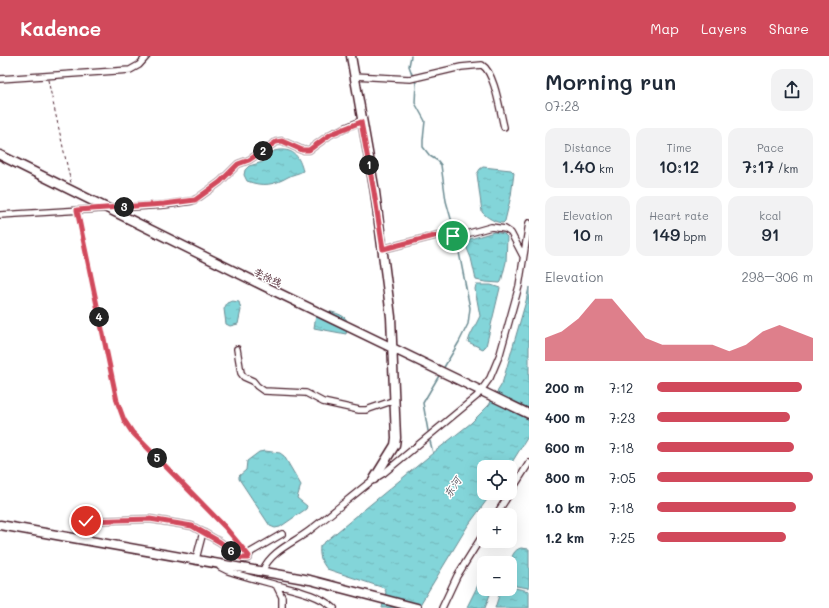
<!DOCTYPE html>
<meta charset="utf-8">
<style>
body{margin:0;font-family:Mali,"LXGW WenKai TC",sans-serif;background:#f2f2f3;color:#1f2937;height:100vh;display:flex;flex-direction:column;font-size:15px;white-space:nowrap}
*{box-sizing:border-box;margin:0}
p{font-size:13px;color:#747a83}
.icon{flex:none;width:22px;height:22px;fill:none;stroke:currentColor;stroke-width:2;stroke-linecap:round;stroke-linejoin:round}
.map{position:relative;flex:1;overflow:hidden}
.panel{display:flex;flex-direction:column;background:#fff;width:300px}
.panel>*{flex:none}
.tools{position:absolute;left:477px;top:404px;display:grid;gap:8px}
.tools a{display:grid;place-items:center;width:40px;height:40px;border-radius:8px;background:#fff;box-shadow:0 4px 16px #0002;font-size:20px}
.pin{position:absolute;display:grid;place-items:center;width:34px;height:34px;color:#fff;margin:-17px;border:2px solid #fff;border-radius:50%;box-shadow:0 1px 4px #0007}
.km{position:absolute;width:20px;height:20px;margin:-10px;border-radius:50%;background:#222;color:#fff;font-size:11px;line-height:20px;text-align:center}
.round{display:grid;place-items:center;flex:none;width:42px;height:42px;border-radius:12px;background:#f2f2f3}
.headline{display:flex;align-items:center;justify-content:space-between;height:68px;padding:0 16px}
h1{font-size:22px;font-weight:600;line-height:30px}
.figures{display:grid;grid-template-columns:repeat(3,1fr);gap:6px;height:68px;padding:4px 16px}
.figures div{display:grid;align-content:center;border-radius:10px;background:#f2f2f3;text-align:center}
.figures b{font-size:17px;font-weight:600}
.figures small{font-size:11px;font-weight:400}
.figures p{font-size:11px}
.chart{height:112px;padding:8px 16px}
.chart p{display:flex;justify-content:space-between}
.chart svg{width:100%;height:72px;margin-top:4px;fill:#d1495b;opacity:.7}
ul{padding:0 16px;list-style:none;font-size:13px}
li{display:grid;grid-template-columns:64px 48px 1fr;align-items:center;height:30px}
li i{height:10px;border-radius:5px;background:#d1495b}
header{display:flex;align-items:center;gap:24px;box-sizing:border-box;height:56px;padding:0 20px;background:#d1495b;color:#fff}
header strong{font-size:19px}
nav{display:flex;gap:22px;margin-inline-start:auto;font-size:14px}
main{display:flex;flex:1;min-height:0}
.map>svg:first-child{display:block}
</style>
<header>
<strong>Kadence</strong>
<nav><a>Map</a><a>Layers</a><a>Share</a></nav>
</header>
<main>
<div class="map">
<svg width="529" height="552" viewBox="0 0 529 552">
<defs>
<pattern id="water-ripples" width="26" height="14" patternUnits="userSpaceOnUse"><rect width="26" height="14" fill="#83d5d9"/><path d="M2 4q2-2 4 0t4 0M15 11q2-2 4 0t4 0" fill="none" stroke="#73b6ba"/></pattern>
</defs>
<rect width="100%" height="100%" fill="#fff"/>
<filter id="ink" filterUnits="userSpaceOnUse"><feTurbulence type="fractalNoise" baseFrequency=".025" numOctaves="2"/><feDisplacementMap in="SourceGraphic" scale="8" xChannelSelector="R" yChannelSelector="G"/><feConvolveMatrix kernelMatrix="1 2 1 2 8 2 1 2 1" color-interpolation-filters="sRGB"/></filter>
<g filter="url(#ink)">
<!-- water -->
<path fill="url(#water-ripples)" stroke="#6c8c93" d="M279 94C295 93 299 101 303 115 298 118 293 118 288 121 274 129 263 131 247 125L244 119 245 114 249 110 263 106 274 95Z
M483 111 511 114 514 117 511 140 505 165 503 167C496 167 486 161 482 156L477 118 480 113Z
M494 176 504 178 507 181 506 206 501 226 500 227 485 226 476 224 471 202 466 190 467 186 470 183Z
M476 229H491L500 232 486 290 483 293 468 286 470 280 480 260 475 233Z
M529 231V379L509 411H484V437H492L467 471 418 552H382L386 536 384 532 327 513C321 505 319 500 320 490L433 397 471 367 489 349 502 328 526 245Z
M232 245 239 246 241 254 238 268 230 270 226 268 224 253 227 247Z
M323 255C329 255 345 258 347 265 348 269 347 274 346 278L314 272 316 259Z
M265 395 280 397 284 400 301 429 297 442 307 450 306 453 280 471 275 472 270 470 239 423V420L246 414 247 405 259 396Z
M521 492 529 493V532L516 530 510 526C510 516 508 495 521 492Z
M479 527 484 528V533H492L485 552 467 551Z
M510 531 529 535V552H495L501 533H510Z"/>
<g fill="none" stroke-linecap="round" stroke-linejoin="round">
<!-- stream -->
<path stroke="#6c8c93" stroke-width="1.5" d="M411 0 409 10 413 21
M414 24 416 27 415 47 425 65 423 84V91L430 100 438 105 441 109 446 145 455 177
M443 313 459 286 468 268 470 252 456 181
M428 375 423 347 440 318
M430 385 433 397"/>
<defs>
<path id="street" d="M354 20 410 23 461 11 482 9C495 17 500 56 504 71
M0 23 130 14 139 9 147 0
M0 159 164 149 192 145 198 142 220 126 238 108 249 104 276 86 282 85 302 94H309L331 78 361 65
M383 193 438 179 459 180 491 171 505 173 511 177 523 200
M237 293 241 317 244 321 253 325 257 330 264 335 306 337 323 346 359 354H366L395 344
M496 459 529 407
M86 465 150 463 192 470 220 486 243 503 248 502 251 496 282 478
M196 503 203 476
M219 507 220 511 228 515C243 520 258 524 273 528 294 534 316 537 334 552
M263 514C271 495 293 487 309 475 331 458 352 440 374 423L384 417 477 340 490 322 500 298 519 230 529 167
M276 529 282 541V552
M442 552 457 520 484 477"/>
<path id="secondary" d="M351 0 375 136 387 229 391 261 396 382 395 389 374 423
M0 99 264 230 529 358
M0 469 310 524 417 552"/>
</defs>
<!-- street casing -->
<use href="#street" stroke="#4a1f2b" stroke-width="8"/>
<!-- secondary casing -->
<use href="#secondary" stroke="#4a1f2b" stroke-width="11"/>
<!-- path -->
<path stroke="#4a1f2b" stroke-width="1" stroke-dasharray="3 3" stroke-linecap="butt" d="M48 24 71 127
M78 159 117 345 124 364 132 376 225 471 245 495"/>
<!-- street -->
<use href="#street" stroke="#fff" stroke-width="5.5"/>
<!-- secondary -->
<use href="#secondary" stroke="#fff" stroke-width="8"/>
</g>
</g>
<g fill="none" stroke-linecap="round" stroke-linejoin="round" filter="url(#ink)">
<defs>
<path id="route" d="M86 465 150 463 192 470 220 486 241 502H248L249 500 225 471 132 376 124 364 117 345 77 154 164 148 195 144 220 126 238 108 249 104 276 86 282 85 302 94H309L331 78 361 66 374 136 383 193 438 179 453 180"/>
</defs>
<!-- route casing -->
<use href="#route" stroke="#fff" stroke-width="8"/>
<!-- route -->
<use href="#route" stroke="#d1495b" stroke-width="5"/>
</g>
<g text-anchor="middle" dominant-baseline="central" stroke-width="3" stroke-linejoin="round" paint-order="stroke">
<!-- street labels -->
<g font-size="10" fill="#4a1f2b" stroke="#fff">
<text transform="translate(268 221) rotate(26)">李徐线</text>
</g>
<!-- water labels -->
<g font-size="11" font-style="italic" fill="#5b565f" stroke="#fff">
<text transform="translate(452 431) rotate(-56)">东河</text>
</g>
</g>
</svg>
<div class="tools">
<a><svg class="icon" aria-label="locate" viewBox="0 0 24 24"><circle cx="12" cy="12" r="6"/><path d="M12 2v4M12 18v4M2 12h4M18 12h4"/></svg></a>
<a>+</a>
<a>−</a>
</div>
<div class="pin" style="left:453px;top:180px;background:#1e9e55"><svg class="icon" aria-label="arrive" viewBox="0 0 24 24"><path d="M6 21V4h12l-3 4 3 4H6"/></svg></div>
<div class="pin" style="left:86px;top:465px;background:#d93025"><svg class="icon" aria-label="check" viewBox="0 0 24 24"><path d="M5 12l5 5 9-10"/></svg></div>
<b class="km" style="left:369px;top:109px">1</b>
<b class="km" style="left:263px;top:95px">2</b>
<b class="km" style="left:124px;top:151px">3</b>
<b class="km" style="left:99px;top:261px">4</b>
<b class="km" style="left:157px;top:402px">5</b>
<b class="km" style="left:231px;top:495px">6</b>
</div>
<section class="panel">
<div class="headline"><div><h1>Morning run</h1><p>07:28</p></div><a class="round"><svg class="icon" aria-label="share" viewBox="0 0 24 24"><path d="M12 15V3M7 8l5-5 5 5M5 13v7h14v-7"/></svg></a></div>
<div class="figures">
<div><p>Distance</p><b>1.40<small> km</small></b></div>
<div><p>Time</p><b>10:12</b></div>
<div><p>Pace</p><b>7:17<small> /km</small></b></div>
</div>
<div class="figures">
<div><p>Elevation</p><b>10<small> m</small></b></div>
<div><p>Heart rate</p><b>149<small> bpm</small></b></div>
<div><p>kcal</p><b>91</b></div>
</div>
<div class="chart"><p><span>Elevation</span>298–306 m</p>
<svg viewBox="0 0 160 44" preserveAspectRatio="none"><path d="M0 44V30L10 26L20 18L30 6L40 6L50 18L60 30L70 34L80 34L90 34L100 34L110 38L120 34L130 26L140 22L150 26L160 30V44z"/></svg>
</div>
<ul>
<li><b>200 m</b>7:12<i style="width:93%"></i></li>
<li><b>400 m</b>7:23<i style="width:85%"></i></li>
<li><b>600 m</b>7:18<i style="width:88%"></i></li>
<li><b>800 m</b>7:05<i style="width:100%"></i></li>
<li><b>1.0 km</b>7:18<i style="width:89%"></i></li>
<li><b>1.2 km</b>7:25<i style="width:83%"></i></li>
</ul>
</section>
</main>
